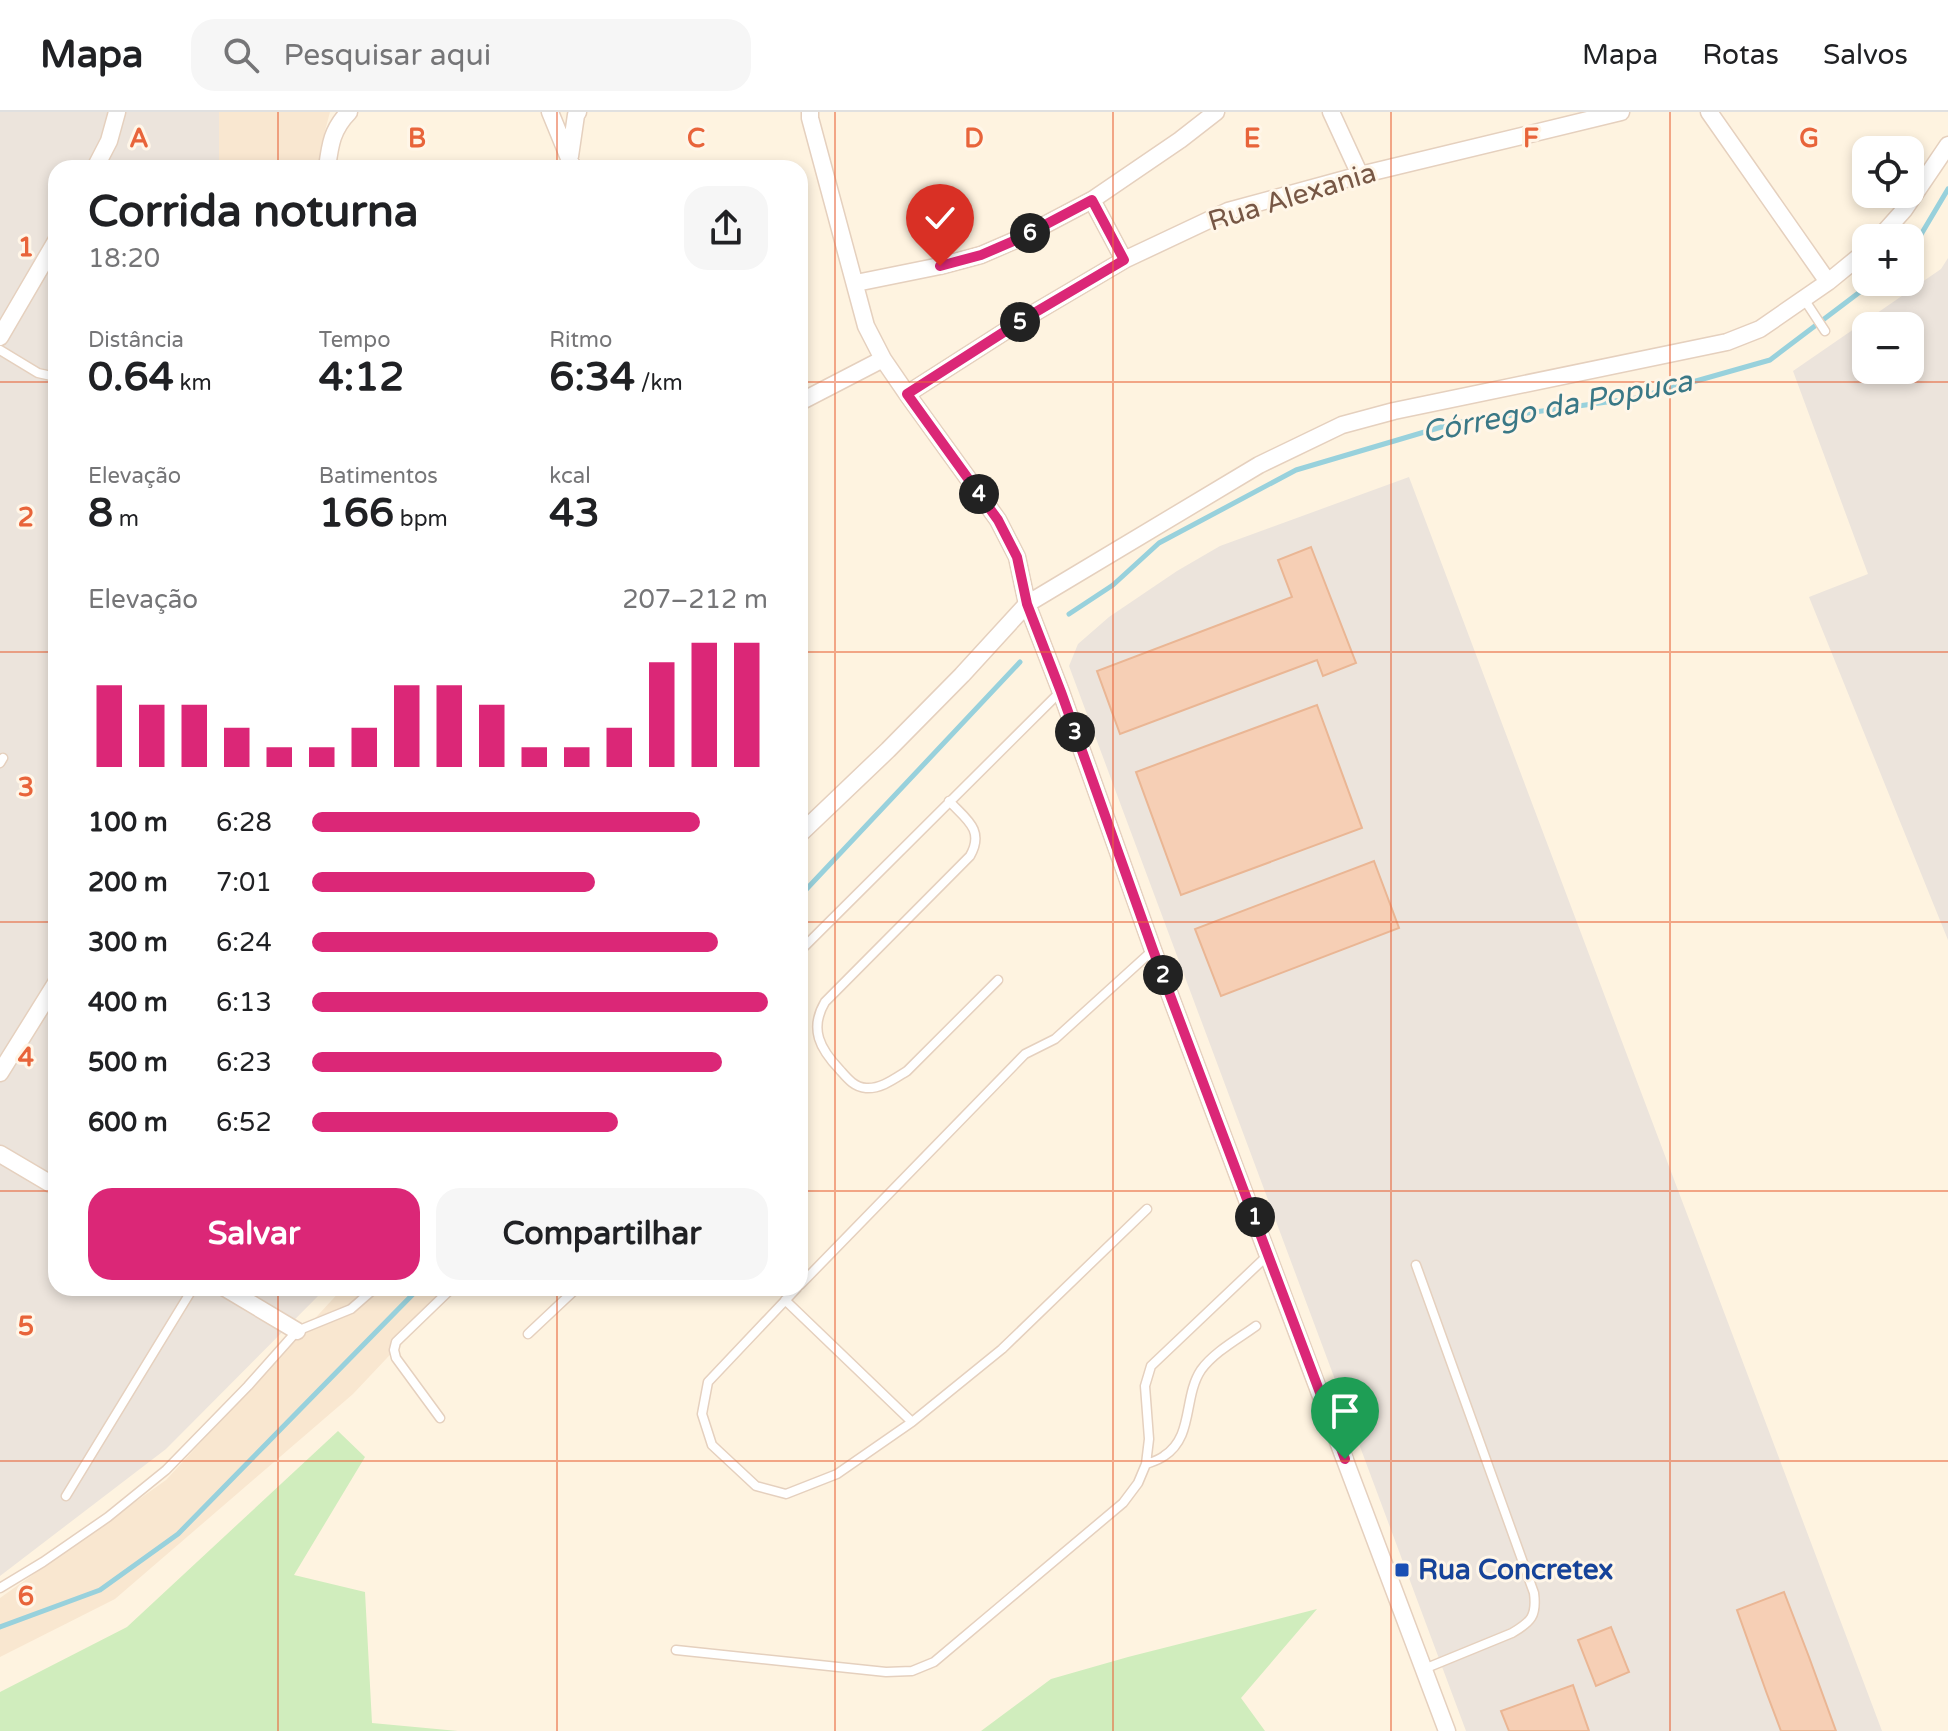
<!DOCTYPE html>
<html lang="pt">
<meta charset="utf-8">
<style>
body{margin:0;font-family:"Varela Round",sans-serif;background:#f6f6f6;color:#202124;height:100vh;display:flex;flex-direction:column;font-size:30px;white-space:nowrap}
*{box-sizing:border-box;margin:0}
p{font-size:26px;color:#757577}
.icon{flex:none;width:44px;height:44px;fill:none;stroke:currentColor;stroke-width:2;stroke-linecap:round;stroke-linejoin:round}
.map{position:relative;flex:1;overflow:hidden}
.sheet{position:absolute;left:48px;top:48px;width:760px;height:1136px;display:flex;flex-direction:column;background:#fff;border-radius:24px;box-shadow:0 4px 12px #0003}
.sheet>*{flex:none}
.buttons{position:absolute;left:1852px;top:24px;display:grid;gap:16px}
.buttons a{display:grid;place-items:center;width:72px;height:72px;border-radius:16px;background:#fff;box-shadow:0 4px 12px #0003;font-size:40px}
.pin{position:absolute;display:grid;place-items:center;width:68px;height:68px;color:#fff;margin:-82px -34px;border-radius:50% 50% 50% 0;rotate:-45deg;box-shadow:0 0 8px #0007}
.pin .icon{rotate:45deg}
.km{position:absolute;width:40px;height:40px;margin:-20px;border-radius:50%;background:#222;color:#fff;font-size:22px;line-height:40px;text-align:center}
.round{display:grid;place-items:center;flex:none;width:84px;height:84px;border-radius:24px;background:#f6f6f6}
.headline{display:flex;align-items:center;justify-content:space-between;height:136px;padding:0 40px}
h1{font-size:44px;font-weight:800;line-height:60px}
.metrics{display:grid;grid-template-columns:repeat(3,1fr);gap:12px;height:136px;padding:8px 40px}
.metrics div{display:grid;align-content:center}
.metrics b{font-size:40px;font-weight:800}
.metrics small{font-size:22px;font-weight:400}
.metrics p{font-size:22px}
.chart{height:224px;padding:16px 40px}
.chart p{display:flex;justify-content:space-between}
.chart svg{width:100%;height:144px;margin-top:8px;stroke:#db2777;stroke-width:6}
.cta{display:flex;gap:16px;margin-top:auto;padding:16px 40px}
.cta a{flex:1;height:92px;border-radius:24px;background:#db2777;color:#fff;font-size:32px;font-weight:800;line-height:92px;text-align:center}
.cta a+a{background:#f6f6f6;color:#202124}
ul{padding:0 40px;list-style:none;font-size:26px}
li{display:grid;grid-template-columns:128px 96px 1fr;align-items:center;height:60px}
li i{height:20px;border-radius:10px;background:#db2777}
header{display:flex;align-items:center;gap:48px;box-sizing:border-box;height:112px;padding:0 40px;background:#fff;border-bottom:2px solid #e0e0e0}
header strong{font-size:38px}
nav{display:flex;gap:44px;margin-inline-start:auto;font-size:28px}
.search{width:560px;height:72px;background:#f6f6f6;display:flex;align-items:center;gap:20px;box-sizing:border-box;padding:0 28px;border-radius:24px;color:#757577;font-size:30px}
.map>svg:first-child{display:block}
</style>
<header>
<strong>Mapa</strong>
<div class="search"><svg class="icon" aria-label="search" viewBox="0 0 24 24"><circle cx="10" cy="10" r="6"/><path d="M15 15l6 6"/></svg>Pesquisar aqui</div>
<nav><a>Mapa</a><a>Rotas</a><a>Salvos</a></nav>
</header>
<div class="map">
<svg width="1948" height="1619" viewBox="0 0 1948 1619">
<rect width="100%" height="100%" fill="#fef3e0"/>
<!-- residential -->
<path fill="#f9e7d0" d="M143 0H330L321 34 319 56H108Z
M343 1176H453L353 1282 115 1487 0 1545V1486L166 1368Z"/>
<!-- industrial -->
<path fill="#ece4dc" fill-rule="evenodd" d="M0 0H219V56H56V1176H326L166 1337 0 1464Z
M1948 146V828L1809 485 1868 462 1793 259 1941 157ZM1866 214H1910V258H1866Z
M1409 365 1882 1619H1466L1069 554 1078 532 1109 505 1177 459 1220 434Z"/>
<!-- green -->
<path fill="#d0edbd" d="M338 1319 365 1345 294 1463 365 1480 372 1611 458 1619H0V1580L127 1515Z
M1317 1497 1241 1586 1265 1619H981L1051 1567 1128 1545Z"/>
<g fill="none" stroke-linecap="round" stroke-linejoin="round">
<!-- stream -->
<path stroke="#98d1dc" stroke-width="5" d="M1910 141 1948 77
M1069 502 1113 473 1159 431 1296 358 1455 311 1636 286 1770 248 1873 170
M800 784 1020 550
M0 1515 100 1478 178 1422 419 1176"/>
</g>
<!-- building -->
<path fill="#f6cfb5" stroke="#eab694" stroke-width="2" d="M1311 435 1356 551 1323 564 1317 548 1120 622 1097 559 1292 485 1278 448Z
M1317 593 1362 716 1181 783 1136 660Z
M1374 749 1399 816 1221 884 1195 817Z
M1784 1480 1809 1545 1836 1619H1781L1767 1582 1737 1498Z
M1611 1515 1629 1560 1596 1574 1578 1528Z
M1573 1573 1589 1619H1509L1501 1599Z"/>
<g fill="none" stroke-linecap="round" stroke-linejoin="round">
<defs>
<path id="service" d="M1897 170 1898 171
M1804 187 1825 219
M0 238 38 261 56 265
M0 651 3 646
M949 689C966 707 985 718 970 744L825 890C809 917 820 937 840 958 847 966 854 975 866 976 881 977 894 967 907 959L998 868
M800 839 1060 580
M1416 1153 1534 1481C1537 1504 1531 1510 1512 1521L1424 1557
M800 1173 1025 942 1055 927 1152 839
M797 1176 708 1270 702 1302 712 1333 756 1374 786 1382 837 1362 912 1310 1002 1237 1147 1097
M785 1188 912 1310
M528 1222 577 1176
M440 1306 396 1246 394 1238 396 1230 452 1176
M1146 1352C1152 1350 1159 1348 1164 1344 1194 1325 1183 1285 1201 1258 1214 1240 1238 1227 1256 1214
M66 1384 193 1176
M0 1476 43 1450 108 1405 166 1358 248 1274 297 1219 351 1197 375 1176
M676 1538 886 1560 912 1559 934 1550 1123 1391 1138 1371 1146 1352 1149 1327 1145 1274 1151 1254 1268 1143"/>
<path id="minor" d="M550 0 573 56
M810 0V6L866 214 883 247 907 282 998 408 1017 445 1027 492 1061 580 1153 838 1447 1619
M1331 0 1360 63
M1709 0 1828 170
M570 44 576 3 578 0
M95 56 109 29 117 0
M327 56C330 33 332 17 349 0
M1092 88 1124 148
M1879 126 1904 98 1948 33
M856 171 940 154 981 143 1018 127 1092 88 1180 28 1216 0
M0 225 56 129
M907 282 1029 204 1124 148 1228 99 1360 63 1621 0
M800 290 883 247
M800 722 888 638 962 563 1027 492 1259 353 1342 313 1394 299 1727 230 1760 217 1828 170 1866 139
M0 961 56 871
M0 1042 56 1075
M225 1176 297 1219"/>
</defs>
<!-- service casing -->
<use href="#service" stroke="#e5d0be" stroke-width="11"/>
<!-- minor casing -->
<use href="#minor" stroke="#e5d0be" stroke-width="19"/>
<!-- service -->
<use href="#service" stroke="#fff" stroke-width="8"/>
<!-- minor -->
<use href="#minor" stroke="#fff" stroke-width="16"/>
</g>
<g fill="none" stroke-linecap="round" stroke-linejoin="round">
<defs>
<path id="route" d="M940 154 981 143 1018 127 1092 88 1124 148 1029 204 907 282 998 408 1017 445 1027 492 1061 580 1153 838 1345 1347"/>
</defs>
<!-- route casing -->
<use href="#route" stroke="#fff" stroke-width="16"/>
<!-- route -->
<use href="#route" stroke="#db2777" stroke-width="10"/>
</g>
<!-- grid -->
<path fill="none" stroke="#e8643a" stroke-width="2" stroke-opacity="0.55" d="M278 0V56M557 0V56M835 0V1619M1113 0V1619M1391 0V1619M1670 0V1619M0 270H56M800 270H1948M0 540H56M800 540H1948M0 810H56M800 810H1948M0 1079H56M800 1079H1948M278 1176V1619M557 1176V1619M0 1349H1948"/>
<!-- markers -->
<rect fill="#1a4fb4" stroke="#fff6e8" stroke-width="3" x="1394" y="1450" width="16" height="16" rx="4"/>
<g text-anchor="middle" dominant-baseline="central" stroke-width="6" stroke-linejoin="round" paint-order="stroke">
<!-- street labels -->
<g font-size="28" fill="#775745" stroke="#fff6e8">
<text transform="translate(1292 85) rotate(-17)">Rua Alexania</text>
</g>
<!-- transit labels -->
<g font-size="28" font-weight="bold" fill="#164399" stroke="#fff6e8" text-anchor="start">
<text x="1418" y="1458">Rua Concretex</text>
</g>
<!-- water labels -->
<g font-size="30" font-style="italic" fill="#3a7886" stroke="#fff6e8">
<text transform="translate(1557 295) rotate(-11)">Córrego da Popuca</text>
</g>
</g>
<g font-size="26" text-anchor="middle" font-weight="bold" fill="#e8643a" stroke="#fff6e8" stroke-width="6" stroke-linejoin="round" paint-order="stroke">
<text x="139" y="35">A</text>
<text x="417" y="35">B</text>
<text x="696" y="35">C</text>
<text x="974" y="35">D</text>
<text x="1252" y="35">E</text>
<text x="1531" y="35">F</text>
<text x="1809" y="35">G</text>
<text x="26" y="144">1</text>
<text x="26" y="414">2</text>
<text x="26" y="684">3</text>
<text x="26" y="954">4</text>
<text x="26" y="1223">5</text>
<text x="26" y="1493">6</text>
</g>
</svg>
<div class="buttons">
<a><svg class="icon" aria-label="locate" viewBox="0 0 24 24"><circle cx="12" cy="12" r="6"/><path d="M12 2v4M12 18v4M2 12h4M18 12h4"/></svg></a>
<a>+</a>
<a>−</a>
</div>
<div class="pin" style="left:1345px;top:1347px;background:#1e9e55"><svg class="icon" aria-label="arrive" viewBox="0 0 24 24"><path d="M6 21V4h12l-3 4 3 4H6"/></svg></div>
<div class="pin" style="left:940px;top:154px;background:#d93025"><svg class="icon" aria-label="check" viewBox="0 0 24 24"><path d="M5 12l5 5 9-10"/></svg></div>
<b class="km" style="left:1255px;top:1105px">1</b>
<b class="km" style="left:1163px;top:863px">2</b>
<b class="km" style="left:1075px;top:620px">3</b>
<b class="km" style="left:979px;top:382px">4</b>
<b class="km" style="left:1020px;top:210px">5</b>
<b class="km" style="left:1030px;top:121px">6</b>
<section class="sheet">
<div class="headline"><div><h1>Corrida noturna</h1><p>18:20</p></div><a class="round"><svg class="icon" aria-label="share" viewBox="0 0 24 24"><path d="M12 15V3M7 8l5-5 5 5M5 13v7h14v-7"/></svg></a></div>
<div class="metrics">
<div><p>Distância</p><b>0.64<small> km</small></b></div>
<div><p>Tempo</p><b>4:12</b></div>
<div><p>Ritmo</p><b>6:34<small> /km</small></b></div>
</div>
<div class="metrics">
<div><p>Elevação</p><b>8<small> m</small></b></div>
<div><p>Batimentos</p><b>166<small> bpm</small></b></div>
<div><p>kcal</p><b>43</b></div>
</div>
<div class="chart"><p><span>Elevação</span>207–212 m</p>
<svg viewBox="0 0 160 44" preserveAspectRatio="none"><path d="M5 44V19M15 44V25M25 44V25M35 44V32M45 44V38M55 44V38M65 44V32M75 44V19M85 44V19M95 44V25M105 44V38M115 44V38M125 44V32M135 44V12M145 44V6M155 44V6"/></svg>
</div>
<ul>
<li><b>100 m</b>6:28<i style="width:85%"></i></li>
<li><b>200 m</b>7:01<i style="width:62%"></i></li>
<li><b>300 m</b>6:24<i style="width:89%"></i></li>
<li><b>400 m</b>6:13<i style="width:100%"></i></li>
<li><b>500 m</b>6:23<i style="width:90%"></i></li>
<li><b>600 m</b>6:52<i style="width:67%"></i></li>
</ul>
<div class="cta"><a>Salvar</a><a>Compartilhar</a></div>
</section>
</div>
